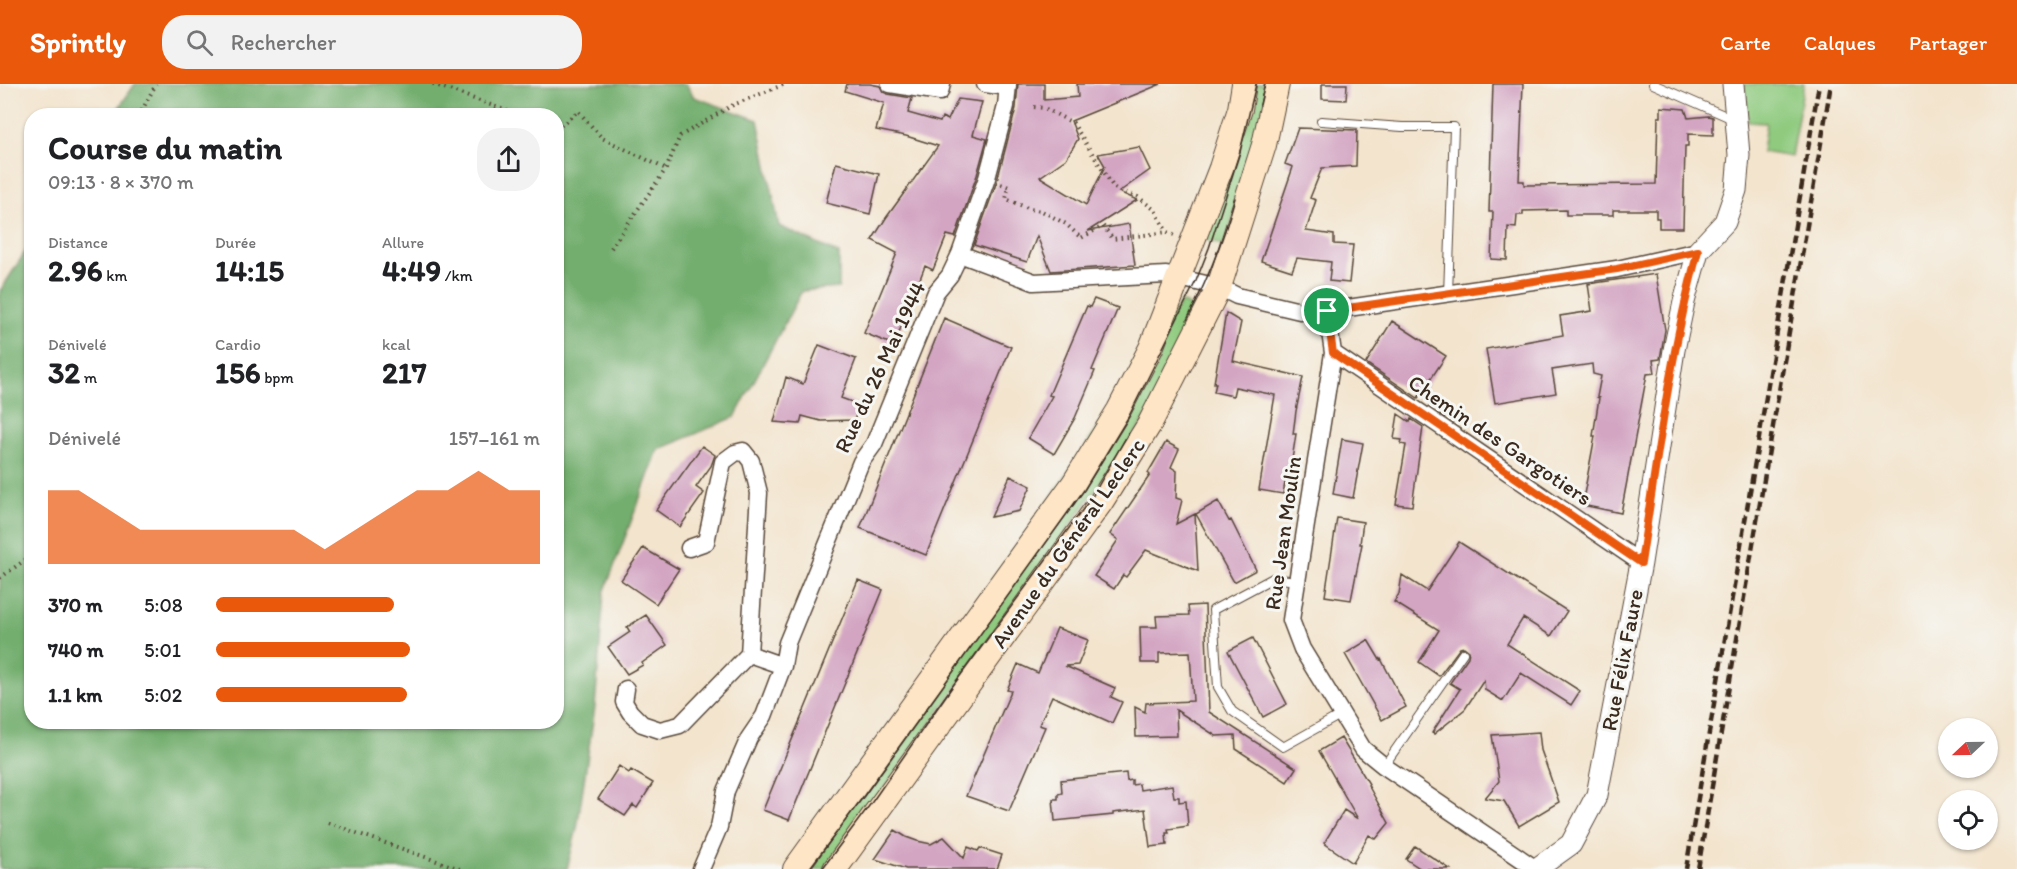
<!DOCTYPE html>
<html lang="fr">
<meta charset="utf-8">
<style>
body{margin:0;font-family:Itim,sans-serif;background:#f2f2f2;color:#202124;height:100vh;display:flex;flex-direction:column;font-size:22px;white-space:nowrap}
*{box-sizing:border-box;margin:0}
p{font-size:20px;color:#757577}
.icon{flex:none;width:33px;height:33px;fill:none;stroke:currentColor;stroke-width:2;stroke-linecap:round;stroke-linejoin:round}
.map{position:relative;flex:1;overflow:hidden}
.details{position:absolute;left:24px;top:24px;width:540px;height:621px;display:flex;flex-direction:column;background:#fff;border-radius:24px;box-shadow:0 2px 4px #0004}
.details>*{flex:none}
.needle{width:39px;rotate:248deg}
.tools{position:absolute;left:1938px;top:634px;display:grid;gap:12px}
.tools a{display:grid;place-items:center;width:60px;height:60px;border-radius:50%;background:#fff;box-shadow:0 2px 4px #0004;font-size:30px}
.pin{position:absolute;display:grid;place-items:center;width:51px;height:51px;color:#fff;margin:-26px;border:3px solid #fff;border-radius:50%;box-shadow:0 2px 6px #0007}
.round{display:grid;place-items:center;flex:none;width:63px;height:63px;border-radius:24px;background:#f2f2f2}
.overview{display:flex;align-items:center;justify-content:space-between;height:102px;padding:0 24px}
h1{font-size:33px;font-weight:700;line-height:45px}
.figures{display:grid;grid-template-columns:repeat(3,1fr);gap:9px;height:102px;padding:6px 24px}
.figures div{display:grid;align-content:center}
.figures b{font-size:30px;font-weight:700}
.figures small{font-size:16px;font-weight:400}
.figures p{font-size:16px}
.chart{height:168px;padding:12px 24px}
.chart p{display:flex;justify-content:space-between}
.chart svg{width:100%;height:108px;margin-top:6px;fill:#ea580c;opacity:.7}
ul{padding:0 24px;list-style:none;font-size:20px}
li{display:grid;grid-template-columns:96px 72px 1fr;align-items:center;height:45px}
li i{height:15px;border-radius:8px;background:#ea580c}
header{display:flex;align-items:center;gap:36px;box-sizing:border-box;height:84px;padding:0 30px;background:#ea580c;color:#fff}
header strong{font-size:28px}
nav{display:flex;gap:33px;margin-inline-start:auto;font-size:21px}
.search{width:420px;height:54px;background:#f2f2f2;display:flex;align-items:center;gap:15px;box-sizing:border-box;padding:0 21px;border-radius:24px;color:#757577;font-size:22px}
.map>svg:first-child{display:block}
</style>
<header>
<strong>Sprintly</strong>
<div class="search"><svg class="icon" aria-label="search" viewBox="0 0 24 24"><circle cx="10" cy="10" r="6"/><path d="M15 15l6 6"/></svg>Rechercher</div>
<nav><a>Carte</a><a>Calques</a><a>Partager</a></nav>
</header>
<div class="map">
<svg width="2017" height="785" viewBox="0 0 2017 785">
<rect width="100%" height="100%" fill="#f6f6f2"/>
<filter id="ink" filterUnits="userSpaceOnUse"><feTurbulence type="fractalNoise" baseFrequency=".0167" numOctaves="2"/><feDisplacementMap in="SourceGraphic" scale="12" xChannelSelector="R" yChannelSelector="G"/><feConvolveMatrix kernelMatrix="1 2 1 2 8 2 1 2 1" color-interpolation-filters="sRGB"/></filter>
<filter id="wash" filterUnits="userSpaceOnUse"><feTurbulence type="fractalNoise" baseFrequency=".008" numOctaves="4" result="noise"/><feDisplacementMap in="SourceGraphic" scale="24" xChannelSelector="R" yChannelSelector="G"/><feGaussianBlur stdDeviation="1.35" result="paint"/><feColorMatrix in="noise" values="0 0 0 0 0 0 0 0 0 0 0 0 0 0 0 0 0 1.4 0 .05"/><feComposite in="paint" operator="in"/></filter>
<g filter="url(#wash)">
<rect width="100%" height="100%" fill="#f3e4cd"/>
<!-- green -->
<path fill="#8fca7f" stroke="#657a4e" stroke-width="1.5" d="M1250 0H1271L1225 162 1201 154Z
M1744 0H1804L1791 73 1762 68 1766 39 1748 38Z
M1181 218 1201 228 1144 337 828 785H804Z"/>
<!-- forest -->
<path fill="#73ae6e" stroke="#576c46" stroke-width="1.5" d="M135 0H686L694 13 758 36 779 142 839 170V204L802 207 735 333 658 366 604 509 595 623 577 744 567 785H0V207L31 159 32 638H556V32L114 31Z"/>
<g id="blocks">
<!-- building -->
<path fill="#d3a5c2" d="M847 0H870L880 2 883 8 888 10 912 14 908 29 940 38 942 33 948 36 958 15 982 18 973 51 987 55 977 91 955 153 947 151 933 186 925 182 894 261 864 249 897 169 872 156 886 134 938 62 906 52 876 46 884 19 845 7Z
M1018 0H1044V16L1078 13 1077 0H1161L1071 37 1078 55 1066 75 1040 93 1086 121 1105 82 1098 70 1139 63 1150 86 1119 108 1137 116 1088 147 1129 140 1135 181 1051 187 1037 152 1027 178 974 161 997 97 1016 24Z
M1322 0H1347L1346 16 1322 15Z
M1493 0H1523L1519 97H1524V101L1656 100 1658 33H1661V23L1685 25 1688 34 1709 32 1713 33V51L1688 50V62H1685L1683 144H1659V134H1656V126H1613V131H1566V126L1523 127V131H1517L1516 144 1508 143 1507 176 1491 175 1493 128H1489Z
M1298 44 1357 46 1356 82 1322 84 1310 114 1316 116 1306 147 1334 151V160L1353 161 1349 199 1329 197 1331 178 1297 174 1292 187 1261 177 1293 83 1285 80Z
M836 79 879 90 870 130 826 119Z
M1656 190 1665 246 1660 275 1653 276 1655 289 1647 290 1621 429 1582 421 1595 352H1593L1599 314 1597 313 1601 292 1593 290 1592 280 1552 286 1556 309 1495 319 1486 265 1563 251 1560 232 1592 227 1588 200Z
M1094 215 1118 224 1092 286 1095 287 1075 334 1054 370 1028 354 1052 312 1049 311 1087 222 1090 223Z
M1226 229 1241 238 1233 277 1303 293 1296 327 1293 350H1296L1290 388 1287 387 1283 410 1259 406 1275 311 1235 303 1233 312 1214 308 1216 299H1214Z
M944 234 1011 263 926 471 860 444Z
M1392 237 1446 272 1418 314 1366 279Z
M819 261 856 275 841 314 860 321 854 336 821 337 802 332 800 340 774 338 786 293 803 300Z
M1398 330 1410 338 1411 335 1423 343 1412 422 1396 420 1406 361 1401 360 1402 356 1394 355Z
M1342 355 1363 359 1353 414 1333 410Z
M1166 358 1179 365 1171 383 1177 387 1176 414 1182 416 1176 440 1195 430 1198 487 1146 466 1126 493 1123 491 1114 505 1094 492 1118 456 1110 450 1150 391 1148 389Z
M702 362 715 371 711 382 696 403 704 409 680 443 656 426Z
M1010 392 1031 402 1019 427 991 433Z
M1218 417 1229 437 1231 436 1256 486 1234 498 1196 430Z
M1337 434 1363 438 1360 460H1362L1351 516 1325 512Z
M1459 458 1567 527 1551 552 1523 534 1507 560 1580 607 1571 621 1521 589 1503 617 1485 606 1484 596 1465 625 1434 650 1432 649 1460 605 1450 599 1468 573 1469 567 1464 563 1460 564 1439 592 1419 578 1439 546 1394 518 1399 510 1402 491 1427 507Z
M643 464 679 485 656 520 621 496Z
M858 496 883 506 789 736 763 726Z
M1205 521 1209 628 1296 684 1287 698 1236 665 1235 651 1216 652 1176 626 1177 652 1136 653 1135 623 1145 628 1146 619 1193 617 1190 568 1159 569V579H1141L1140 543H1157L1156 532 1189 531 1188 522Z
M646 531 667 561 642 579 643 581 627 590 608 563 630 548 627 543Z
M1057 544 1088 556 1078 581 1065 582 1115 604 1111 613 1122 618 1112 639 1052 612 1039 641 1045 643 1009 727 966 712 1011 607 1007 606 1018 580 1038 589Z
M1253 554 1287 620 1263 633 1228 567Z
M1368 556 1380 576 1381 575 1406 623 1382 636 1345 570Z
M1539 648 1541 666 1559 718 1519 742 1504 717 1485 714 1499 697 1492 651Z
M1341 654 1369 700 1368 701 1389 739 1376 755 1369 751 1353 779 1324 759 1344 726 1358 735 1319 667Z
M619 682 629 689 631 686 653 699 637 724 633 721 625 732 598 715Z
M1126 689 1127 697 1132 696V701L1139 700 1140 706 1172 701 1174 713H1179V718L1186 717 1188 742 1168 745 1169 749H1166L1167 761 1150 763 1145 725 1113 729V731L1055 737 1053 715H1058V710L1062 709 1061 696Z
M895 746 906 753 917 757 931 760 944 753 964 774 968 763 978 767 980 764 1002 771 997 785H906L875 775Z
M1415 762 1450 785H1421L1406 775Z"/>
</g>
</g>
<g filter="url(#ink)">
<use href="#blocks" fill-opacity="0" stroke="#574638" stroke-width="1.5"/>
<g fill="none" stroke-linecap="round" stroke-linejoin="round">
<defs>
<path id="service" d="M1653 0 1735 36
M1321 37 1402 43H1454L1448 210
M1296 497 1273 494 1213 526 1218 603 1232 627 1283 663 1342 630
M1384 682 1463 569"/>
<path id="minor" d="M890 0 940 8 942 0
M985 0 1008 3
M960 170 1034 198 1166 191 1219 203 1237 212 1300 227H1327L1617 185 1698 167
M1327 227 1333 269 1291 536 1302 565 1363 665 1384 682 1536 785
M1333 269 1641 479
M689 464 706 458 723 378 735 369 743 367 751 377 759 409 749 570
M626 605 624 618 630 628 642 640 660 646 680 641 749 570 783 582
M701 785 719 743 726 707 749 654 764 632 783 582 787 559 861 378 874 360 936 208 950 191 960 170 987 94 1006 22 1008 0"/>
<path id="tertiary" d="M1536 785 1571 760 1597 711 1641 479 1674 266 1684 218 1698 167 1725 138 1736 106 1739 71 1733 0"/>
<path id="secondary" d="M795 785 1074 399 1119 326 1151 264 1221 84 1240 25 1244 0
M835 785 1101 418 1149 341 1219 203 1264 61 1277 0"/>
</defs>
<!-- service casing -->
<use href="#service" stroke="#574638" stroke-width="10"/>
<!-- minor casing -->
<use href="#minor" stroke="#574638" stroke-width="19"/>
<!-- tertiary casing -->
<use href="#tertiary" stroke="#574638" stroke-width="23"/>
<!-- secondary casing -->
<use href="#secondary" stroke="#574638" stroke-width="26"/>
<!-- path -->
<path stroke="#574638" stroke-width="4" stroke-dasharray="1.5 4.5" stroke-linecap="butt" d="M433 0 521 32
M1034 23 1044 24 1073 39 1114 104 1138 113 1155 126 1167 148 1174 151
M139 32 156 0
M556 43 558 44 578 27 602 54 666 85
M1001 100 1009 103 1006 115 1030 125 1042 127 1066 140 1081 154 1103 142 1113 155 1167 148
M611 164 666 85 680 52 733 21 785 0
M0 494 32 471
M328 739 460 785"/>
<!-- service -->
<use href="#service" stroke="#fff" stroke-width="8"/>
<!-- minor -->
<use href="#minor" stroke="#fff" stroke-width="16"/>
<!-- tertiary -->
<use href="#tertiary" stroke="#fff" stroke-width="21"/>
<!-- secondary -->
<use href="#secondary" stroke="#fde5c5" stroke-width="24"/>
<!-- tram -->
<path stroke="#3b2a1e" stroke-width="1.5" d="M1260 21 1265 0
M1187 236C1207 197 1223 157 1235 114
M809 785 864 712 1084 406 1129 332 1196 197 1209 164 1240 68 1256 0
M822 785 872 718 952 603 1092 413 1129 348"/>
<!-- rail -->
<path stroke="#3b2a1e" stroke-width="4.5" stroke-dasharray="9 4.5" stroke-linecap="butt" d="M1686 785 1819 0
M1698 785 1831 0"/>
</g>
</g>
<g fill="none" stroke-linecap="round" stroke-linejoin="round" filter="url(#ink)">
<defs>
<path id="route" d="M1698 167C1670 270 1657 375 1641 479L1333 269 1327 227 1617 185Z"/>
</defs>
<!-- route casing -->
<use href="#route" stroke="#fff" stroke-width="12"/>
<!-- route -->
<use href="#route" stroke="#ea580c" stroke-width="8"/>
</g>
<g text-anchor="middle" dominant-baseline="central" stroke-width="6" stroke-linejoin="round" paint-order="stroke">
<!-- street labels -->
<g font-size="22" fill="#3b2a1e" stroke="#f6f6f2">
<text transform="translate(880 283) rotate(-65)">Rue du 26 Mai 1944</text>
<text transform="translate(1500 356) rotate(34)">Chemin des Gargotiers</text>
<text transform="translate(1283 449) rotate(-82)">Rue Jean Moulin</text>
<text transform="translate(1068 459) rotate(-55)">Avenue du Général Leclerc</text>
<text transform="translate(1622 576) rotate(-79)">Rue Félix Faure</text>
</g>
</g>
</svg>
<div class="tools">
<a><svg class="needle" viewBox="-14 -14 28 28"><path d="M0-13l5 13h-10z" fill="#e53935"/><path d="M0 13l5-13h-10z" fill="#757577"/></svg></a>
<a><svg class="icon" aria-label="locate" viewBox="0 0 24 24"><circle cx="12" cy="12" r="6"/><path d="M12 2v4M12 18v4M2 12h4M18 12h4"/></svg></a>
</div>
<div class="pin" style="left:1327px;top:227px;background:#1e9e55"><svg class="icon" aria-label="arrive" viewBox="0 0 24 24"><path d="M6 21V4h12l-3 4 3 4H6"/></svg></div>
<section class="details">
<div class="overview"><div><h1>Course du matin</h1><p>09:13 · 8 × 370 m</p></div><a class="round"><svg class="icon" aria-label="share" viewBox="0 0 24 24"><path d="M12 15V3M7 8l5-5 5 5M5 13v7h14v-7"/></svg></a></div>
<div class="figures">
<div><p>Distance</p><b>2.96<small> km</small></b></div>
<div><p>Durée</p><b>14:15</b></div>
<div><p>Allure</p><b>4:49<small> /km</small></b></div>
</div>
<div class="figures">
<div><p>Dénivelé</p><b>32<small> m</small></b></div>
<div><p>Cardio</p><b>156<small> bpm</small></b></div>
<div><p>kcal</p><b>217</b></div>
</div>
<div class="chart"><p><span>Dénivelé</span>157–161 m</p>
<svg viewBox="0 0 160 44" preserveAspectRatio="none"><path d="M0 44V14L10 14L20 22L30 30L40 30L50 30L60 30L70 30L80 30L90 38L100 30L110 22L120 14L130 14L140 6L150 14L160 14V44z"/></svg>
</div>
<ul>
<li><b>370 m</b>5:08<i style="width:55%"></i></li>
<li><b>740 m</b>5:01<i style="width:60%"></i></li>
<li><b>1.1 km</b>5:02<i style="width:59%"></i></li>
</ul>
</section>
</div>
